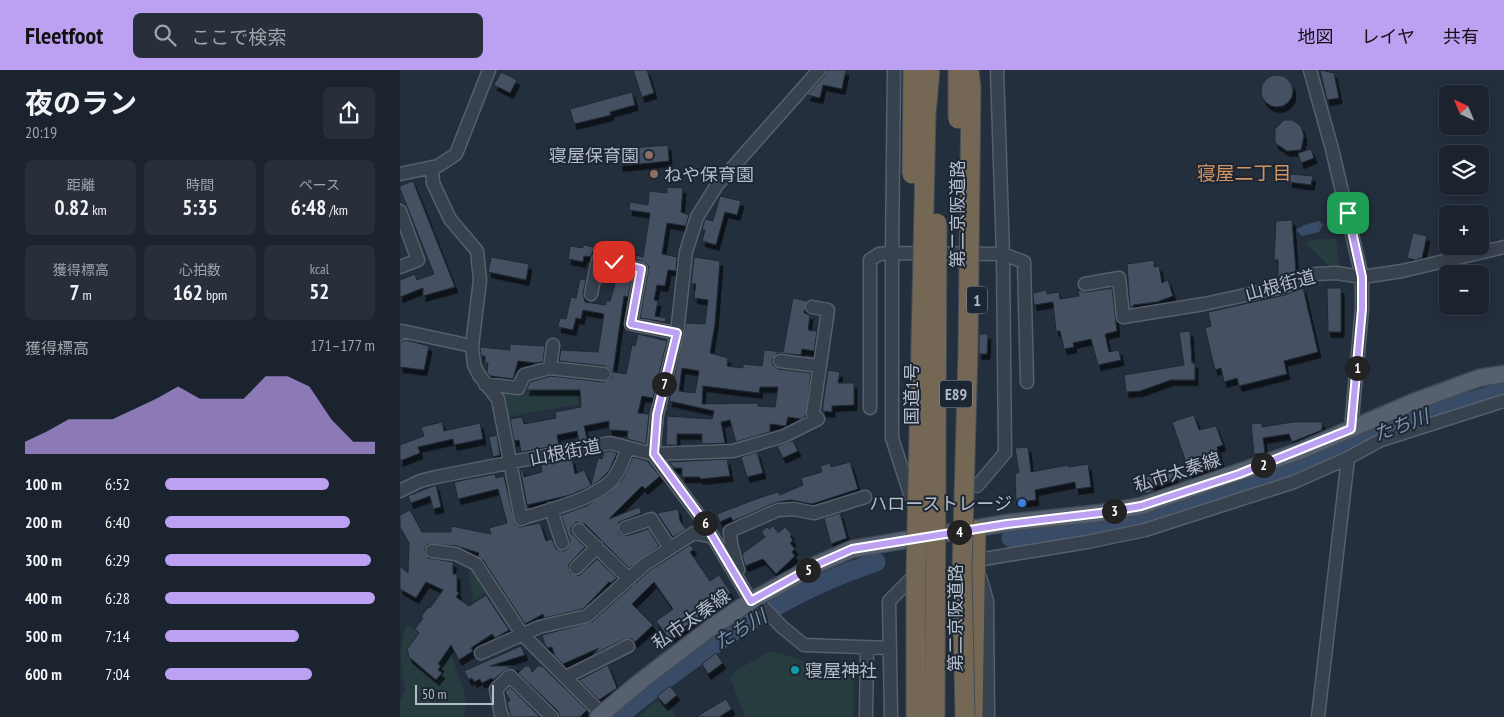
<!DOCTYPE html>
<html lang="ja">
<meta charset="utf-8">
<style>
body{margin:0;font-family:"PT Sans Narrow","Noto Sans JP",sans-serif;background:#282f3a;color:#f1f3f6;height:100vh;display:flex;flex-direction:column;font-size:19px;white-space:nowrap}
*{box-sizing:border-box;margin:0}
p{font-size:16px;color:#a0a4aa}
.icon{flex:none;width:28px;height:28px;fill:none;stroke:currentColor;stroke-width:2;stroke-linecap:round;stroke-linejoin:round}
.map{position:relative;flex:1;overflow:hidden}
.panel{display:flex;flex-direction:column;background:#1b232e;width:400px}
.panel>*{flex:none}
.needle{width:32px;rotate:316deg}
.buttons{position:absolute;left:1039px;top:15px;display:grid;gap:10px}
.buttons a{display:grid;place-items:center;width:50px;height:50px;border-radius:8px;background:#1b232e;box-shadow:0 2px 12px #0003,0 0 0 1px #39404a;font-size:25px}
.scale{position:absolute;left:15px;bottom:12px;width:79px;box-sizing:border-box;padding-left:5px;border:2px solid #b4bcc9;border-top:0;font-size:14px;line-height:18px;white-space:nowrap;color:#b4bcc9;-webkit-text-stroke:4px #1d2633;paint-order:stroke}
.pin{position:absolute;display:grid;place-items:center;width:42px;height:42px;color:#fff;margin:-21px;border-radius:10px;box-shadow:0 2px 8px #0006}
.km{position:absolute;width:25px;height:25px;margin:-12px;border-radius:50%;background:#222;color:#fff;font-size:14px;line-height:25px;text-align:center}
.round{display:grid;place-items:center;flex:none;width:52px;height:52px;border-radius:8px;background:#282f3a}
.headline{display:flex;align-items:center;justify-content:space-between;height:85px;padding:0 25px}
h1{font-size:28px;font-weight:700;line-height:38px}
.metrics{display:grid;grid-template-columns:repeat(3,1fr);gap:8px;height:85px;padding:5px 25px}
.metrics div{display:grid;align-content:center;border-radius:8px;background:#282f3a;text-align:center}
.metrics b{font-size:21px;font-weight:700}
.metrics small{font-size:14px;font-weight:400}
.metrics p{font-size:14px}
.chart{height:140px;padding:10px 25px}
.chart p{display:flex;justify-content:space-between}
.chart svg{width:100%;height:90px;margin-top:5px;fill:#bca0f2;opacity:.7}
ul{padding:0 25px;list-style:none;font-size:16px}
li{display:grid;grid-template-columns:80px 60px 1fr;align-items:center;height:38px}
li i{height:12px;border-radius:6px;background:#bca0f2}
header{display:flex;align-items:center;gap:30px;box-sizing:border-box;height:70px;padding:0 25px;background:#bca0f2;color:#111}
header strong{font-size:24px}
nav{display:flex;gap:28px;margin-inline-start:auto;font-size:18px}
.search{width:350px;height:45px;background:#282f3a;display:flex;align-items:center;gap:12px;box-sizing:border-box;padding:0 18px;border-radius:8px;color:#a0a4aa;font-size:19px}
main{display:flex;flex:1;min-height:0}
.map>svg:first-child{display:block}
</style>
<header>
<strong>Fleetfoot</strong>
<div class="search"><svg class="icon" aria-label="search" viewBox="0 0 24 24"><circle cx="10" cy="10" r="6"/><path d="M15 15l6 6"/></svg>ここで検索</div>
<nav><a>地図</a><a>レイヤ</a><a>共有</a></nav>
</header>
<main>
<section class="panel">
<div class="headline"><div><h1>夜のラン</h1><p>20:19</p></div><a class="round"><svg class="icon" aria-label="share" viewBox="0 0 24 24"><path d="M12 15V3M7 8l5-5 5 5M5 13v7h14v-7"/></svg></a></div>
<div class="metrics">
<div><p>距離</p><b>0.82<small> km</small></b></div>
<div><p>時間</p><b>5:35</b></div>
<div><p>ペース</p><b>6:48<small> /km</small></b></div>
</div>
<div class="metrics">
<div><p>獲得標高</p><b>7<small> m</small></b></div>
<div><p>心拍数</p><b>162<small> bpm</small></b></div>
<div><p>kcal</p><b>52</b></div>
</div>
<div class="chart"><p><span>獲得標高</span>171–177 m</p>
<svg viewBox="0 0 160 44" preserveAspectRatio="none"><path d="M0 44V38L10 33L20 27L30 27L40 27L50 22L60 17L70 11L80 17L90 17L100 17L110 6L120 6L130 11L140 27L150 38L160 38V44z"/></svg>
</div>
<ul>
<li><b>100 m</b>6:52<i style="width:78%"></i></li>
<li><b>200 m</b>6:40<i style="width:88%"></i></li>
<li><b>300 m</b>6:29<i style="width:98%"></i></li>
<li><b>400 m</b>6:28<i style="width:100%"></i></li>
<li><b>500 m</b>7:14<i style="width:64%"></i></li>
<li><b>600 m</b>7:04<i style="width:70%"></i></li>
</ul>
</section>
<div class="map">
<svg width="1104" height="647" viewBox="0 0 1104 647">
<defs>
<filter id="shadow"><feDropShadow dx="3" dy="5.5" stdDeviation="0" flood-color="#0009"/></filter>
</defs>
<rect width="100%" height="100%" fill="#242f3e"/>
<!-- green -->
<path fill="#263c3f" d="M936 168 939 198 932 199 907 174 908 171Z
M95 321 142 323 176 322 179 334 103 348Z
M75 500 86 522 73 532 69 501Z
M6 555 49 578 66 628 64 647H0V633L5 618C0 600 0 573 6 555Z
M369 582 380 583 410 593 449 597 454 603 453 647H345L330 607 335 601Z
M257 631 268 635 276 647H237Z"/>
<!-- water -->
<path fill="#394c67" d="M919 151 923 155 919 162 902 166 896 160 904 155Z"/>
<g fill="none" stroke-linecap="round" stroke-linejoin="round">
<!-- river -->
<path stroke="#394c67" stroke-width="19" d="M611 468C675 457 739 452 801 432 855 414 907 392 960 369 1006 350 1056 335 1104 322
M218 647C296 583 379 524 476 492"/>
</g>
<!-- building -->
<path fill="#455162" stroke="#1f2835" fill-rule="evenodd" filter="url(#shadow)" d="M233 0H247L254 23 242 27Z
M427 0H446L442 19 423 15 420 28 407 25 425 5Z
M920 0 934 3 939 28 927 30Z
M101 2 117 10 110 23 94 15Z
M861 21a16 16 0 1 1 32 0a16 16 0 1 1-32 0Z
M232 22 235 35 210 42 211 45 174 54 170 39Z
M884 50H892L901 56 904 66 901 80 887 81 875 73V59Z
M268 75 269 91 220 96 218 79Z
M911 79 914 88 901 93 898 83Z
M890 104 913 106 911 115 889 112Z
M13 111 55 217 23 226V218L0 227V210L15 204 17 210 34 204 0 119V116Z
M267 117 283 118 281 142 289 145 286 156 267 153 262 184 277 187 276 201 268 200 265 216 257 215 254 230 258 231 255 246 266 248 265 252 240 248 249 197 246 193 235 189 236 185 243 187 250 143 229 140 230 132 248 135 249 121 267 123Z
M320 126 341 131 337 145 325 142 316 175 302 171 305 160 302 159 305 149 313 151Z
M892 150 896 203 878 210V190H874L876 151Z
M1013 163 1027 166 1022 188 1015 190 1007 188Z
M183 175 194 177 191 187 184 186 183 192 168 189 170 176 183 178Z
M91 187 129 194 126 210 88 202Z
M294 187 320 191 315 254 310 283 328 288 327 296 343 298V294L362 296 364 280 383 282 393 228 407 231 404 243 410 245 408 260 417 261 414 281 402 279 401 285 377 283 372 290 373 295 378 299 411 303 406 346 401 349 388 347 386 356 370 354V362L336 372 330 350 321 352 325 373 302 374V364H277V375H266L267 346 312 349 314 341 269 331 286 253 305 254 308 230 294 228 296 214H291ZM282 298 299 301 295 323 279 321ZM303 316 359 323 360 317H378L375 337 358 336V333L302 334Z
M754 190V197L759 196 762 213 768 210 773 226 757 232 733 235V237L730 238 727 194Z
M211 201 232 205 228 227 224 226 213 302 226 304 232 275 235 276 238 264 267 271 253 328 242 326 238 343 249 344 246 374 227 369 228 361 209 360V351L184 356 187 369 179 371 177 361 157 365 159 375 121 382 119 370 114 371 110 349 122 347 124 354 156 348 155 342 181 337 180 320H126L130 312 151 306 203 312 211 308V300L205 296 159 291 161 280 198 282 204 244 183 240 181 249 176 248 173 260 158 257 160 248 166 249 171 227 176 228 180 209 186 210 183 223 185 232 206 235V231H210L217 207 210 205Z
M712 218 717 261 705 264 709 282 719 280 721 290 698 295 691 269 673 273 674 277 664 279 660 261H656L653 232 634 235 633 223 646 220 647 224 659 222 660 229 679 226 678 220 686 222Z
M903 218 918 282 884 291 887 304 839 316 837 308 824 312 821 298 815 300 805 258 811 256 808 242 885 225Z
M927 218H941V262H928Z
M790 261 792 293H795V310H771L740 321 726 322 724 305 784 295 779 262Z
M579 264H588L587 284H579Z
M6 270 29 276 24 300 0 297V272Z
M110 274 145 276 143 292 136 293 118 291 113 309 91 306 87 303 88 293H85V286H81L80 277 110 280Z
M428 300 440 302 438 313H454V335L432 336V342L422 341Z
M794 345 799 360 816 356 823 375 817 377 821 392 790 404 772 352Z
M42 352 44 361 80 353 83 369 54 375 53 369 18 377 20 383 0 391V375L24 366 21 357Z
M893 352H922V360L892 372 889 364 863 368 865 383 854 384 851 354 862 353V357Z
M97 365 100 385 93 387 89 367Z
M393 371 398 381 383 388 377 376Z
M628 377 631 402 668 395 669 397 688 394 691 417 676 419 675 412 635 420 636 430 619 432 616 431 615 403H619L615 378Z
M210 381 217 383 209 401 200 410 191 416 170 425 127 435 120 399H122L124 407 142 402 141 395 172 389 175 404 184 400 191 415 198 388 202 389 204 382Z
M357 382 363 403 347 407 341 387Z
M233 387 247 391 260 406 245 419 242 416 209 449 239 437 242 443 219 452 218 461 220 464 227 466 248 459 259 476 229 498 185 454 176 452 171 458V463L185 477 170 493 168 496 170 503 179 506 197 489 217 508 211 513 209 512 183 539 144 548 143 544 125 554 83 490 78 486 79 483 57 476 28 474 24 480 28 488 53 492V504H57V521L59 523 56 527 69 536 86 525 109 560 95 568 92 564 71 578 73 581 59 590 51 575 38 594 41 596 38 600 42 603 36 610 9 587 7 579 19 563 15 559 23 548 21 547 28 537 30 538 43 520 26 512 16 528 0 519V496L8 503 9 473 0 457V445L10 440 22 462H51V456L91 464 89 458 107 453 98 419 58 429 54 412 95 404 96 408 104 406 115 454 120 457 140 453 146 471 152 469 156 479 164 481 168 478 170 471 161 445 186 436 210 422 222 410Z
M327 389 330 406 300 409V407H282V398H274L269 392Z
M450 392 458 419 412 434 391 430 377 432 333 451 331 447 320 452 317 444 356 429 378 422 380 425 403 415 401 408 422 402 420 396 430 393 431 397Z
M772 398 776 410 752 418 754 421 745 424 739 409Z
M36 415 41 437 33 439 30 426 11 433 8 426Z
M278 439 280 451 286 459 273 467 257 443Z
M440 443 447 468 431 474 424 448Z
M373 456 378 463 385 457 392 465 390 466 393 471 390 473 395 479 392 482 395 486 376 504 363 489 345 496 342 484 365 467 361 462 367 457 369 459Z
M290 475 294 479 290 482 310 511 319 505 331 523 269 569 256 551 273 539 254 512 232 534 253 555 235 572 232 569H225L192 585 199 578 163 594 155 586 152 577 148 578 145 575 142 565 192 552 249 501Z
M121 576 125 585 90 596H119L108 598 93 610 92 608 82 613 80 609 74 612 72 608 69 610 64 601Z
M316 583 323 593 308 604 302 594Z
M208 595 217 618 199 630 179 610Z
M125 596H130L132 602 138 596H142L187 640 180 647H160L158 641 118 603Z
M270 616 277 625 265 635 257 626Z
M110 617 140 647H111L107 633 110 630 105 622Z
M326 629 332 639 319 647H296Z"/>
<g fill="none" stroke-linecap="round" stroke-linejoin="round">
<defs>
<path id="minor" d="M494 0 492 183V368L511 427
M910 0 932 79 962 207V239L951 359
M32 97 33 113 50 149 77 181 80 210 72 276 74 295 79 305 98 329 121 449C146 440 195 430 213 409 220 400 224 388 228 378
M0 104 38 96 56 84 89 0
M0 141 18 190 0 197
M685 214 719 208 723 247 804 234 883 217 916 204 936 203 962 207 1002 201 1104 177
M191 224 198 190 241 199 231 254 277 263
M0 264 2 261 72 276
M380 291 419 296
M150 298 153 275
M85 314 118 318 124 305 150 298 204 304
M470 338V190L479 184 489 183 603 184 624 192 627 312
M577 416 605 383 603 184 597 0
M0 421 20 411 36 407 210 373 253 384 333 381 384 366 418 349 413 343 428 240 412 237
M151 439 162 473
M225 458 251 449 270 478
M179 460 229 509
M32 481 56 484 76 494 122 564 202 644
M577 490 687 472 745 460 894 412 948 388 981 370 1104 331
M176 498 197 477
M338 500 331 474 330 461 378 440 394 439 414 443 465 427
M580 507 587 531 588 647
M355 529 382 557 404 575 489 578
M351 531 304 452 253 384 257 345 277 263 286 182 297 147 317 115 419 0
M81 583 139 557 187 546 244 495 294 463 313 467
M166 607 228 576
M103 647 101 645 96 619 110 606 152 647
M466 647 467 578
M491 647 489 531 510 510
M918 647 948 388"/>
<path id="major" d="M198 647 241 611 312 557 351 531 418 494 452 479 607 453 700 443 741 436 900 381 1011 333 1079 308 1104 304"/>
<path id="highway" d="M573 646 576 460"/>
</defs>
<!-- minor casing -->
<use href="#minor" stroke="#565f6c" stroke-width="15"/>
<!-- major casing -->
<use href="#major" stroke="#414a57" stroke-width="19"/>
<!-- highway casing -->
<use href="#highway" stroke="#434c59" stroke-width="21"/>
<!-- minor -->
<use href="#minor" stroke="#38414e" stroke-width="12"/>
<!-- major -->
<use href="#major" stroke="#56606e" stroke-width="16"/>
<!-- highway -->
<use href="#highway" stroke="#746855" stroke-width="19"/>
<defs>
<path id="highway-bridge" d="M558 49V0
M512 104 513 0
M516 647V502L526 45 530 0
M535 647 537 153
M565 647 562 499 568 281 571 17 569 0"/>
</defs>
<!-- highway-bridge casing -->
<use href="#highway-bridge" stroke="#434c59" stroke-width="21" stroke-linecap="butt"/>
<!-- highway-bridge -->
<use href="#highway-bridge" stroke="#746855" stroke-width="19"/>
</g>
<g fill="none" stroke-linecap="round" stroke-linejoin="round">
<defs>
<path id="route" d="M214 192 241 199 231 254 277 263 257 345 254 384 304 452 351 531 418 494 452 479 607 454 700 443 741 436 839 404 951 359 962 239V207L948 143"/>
</defs>
<!-- route casing -->
<use href="#route" stroke="#fff" stroke-width="10"/>
<!-- route -->
<use href="#route" stroke="#bca0f2" stroke-width="6"/>
</g>
<!-- markers -->
<g fill="#8d6e63" stroke="#1d2633" stroke-width="2">
<circle cx="249" cy="85" r="5"/>
<circle cx="254" cy="104" r="5"/>
</g>
<circle fill="#3f7fe0" stroke="#1d2633" stroke-width="2" cx="622" cy="433" r="5"/>
<circle fill="#0f9aa8" stroke="#1d2633" stroke-width="2" cx="395" cy="600" r="5"/>
<g text-anchor="middle" dominant-baseline="central" stroke-width="4" stroke-linejoin="round" paint-order="stroke">
<!-- shield labels -->
<g fill="#1d2633" stroke="#878f9c" stroke-width="1">
<rect x="567" y="216.5" width="20" height="27" rx="4"/>
<rect x="540" y="310.5" width="32" height="27" rx="4"/>
</g>
<g font-size="16" font-weight="bold" fill="#b4bcc9">
<text x="577" y="230">1</text>
<text x="556" y="324">E89</text>
</g>
<!-- poi labels -->
<g font-size="18" fill="#b4bcc9" stroke="#1d2633" text-anchor="end">
<text x="239" y="85">寝屋保育園</text>
<text x="264" y="104" text-anchor="start">ねや保育園</text>
<text x="612" y="433">ハローストレージ</text>
<text x="405" y="600" text-anchor="start">寝屋神社</text>
</g>
<!-- street labels -->
<g font-size="18" fill="#b4bcc9" stroke="#1d2633">
<text transform="translate(557 144) rotate(-90)">第二京阪道路</text>
<text transform="translate(880 215) rotate(-15)">山根街道</text>
<text transform="translate(511 324) rotate(-90)">国道1号</text>
<text transform="translate(165 382) rotate(-11)">山根街道</text>
<text transform="translate(777 402) rotate(-18)">私市太秦線</text>
<text transform="translate(555 548) rotate(-90)">第二京阪道路</text>
<text transform="translate(291 549) rotate(-35)">私市太秦線</text>
</g>
<!-- neighbourhood labels -->
<g font-size="19" fill="#d59563" stroke="#1d2633">
<text x="844" y="103">寝屋二丁目</text>
</g>
<!-- water labels -->
<g font-size="19" font-style="italic" fill="#7c92b1" stroke="#1d2633">
<text transform="translate(1001 355) rotate(-20)">たち川</text>
<text transform="translate(340 559) rotate(-31)">たち川</text>
</g>
</g>
</svg>
<div class="buttons">
<a><svg class="needle" viewBox="-14 -14 28 28"><path d="M0-13l5 13h-10z" fill="#e53935"/><path d="M0 13l5-13h-10z" fill="#a0a4aa"/></svg></a>
<a><svg class="icon" aria-label="layers" viewBox="0 0 24 24"><path d="M12 4l9 5-9 5-9-5zM3 14l9 5 9-5"/></svg></a>
<a>+</a>
<a>−</a>
</div>
<div class="scale">50 m</div>
<div class="pin" style="left:948px;top:143px;background:#1e9e55"><svg class="icon" aria-label="arrive" viewBox="0 0 24 24"><path d="M6 21V4h12l-3 4 3 4H6"/></svg></div>
<div class="pin" style="left:214px;top:192px;background:#d93025"><svg class="icon" aria-label="check" viewBox="0 0 24 24"><path d="M5 12l5 5 9-10"/></svg></div>
<b class="km" style="left:957px;top:298px">1</b>
<b class="km" style="left:863px;top:395px">2</b>
<b class="km" style="left:714px;top:441px">3</b>
<b class="km" style="left:559px;top:462px">4</b>
<b class="km" style="left:408px;top:500px">5</b>
<b class="km" style="left:305px;top:453px">6</b>
<b class="km" style="left:264px;top:314px">7</b>
</div>
</main>
